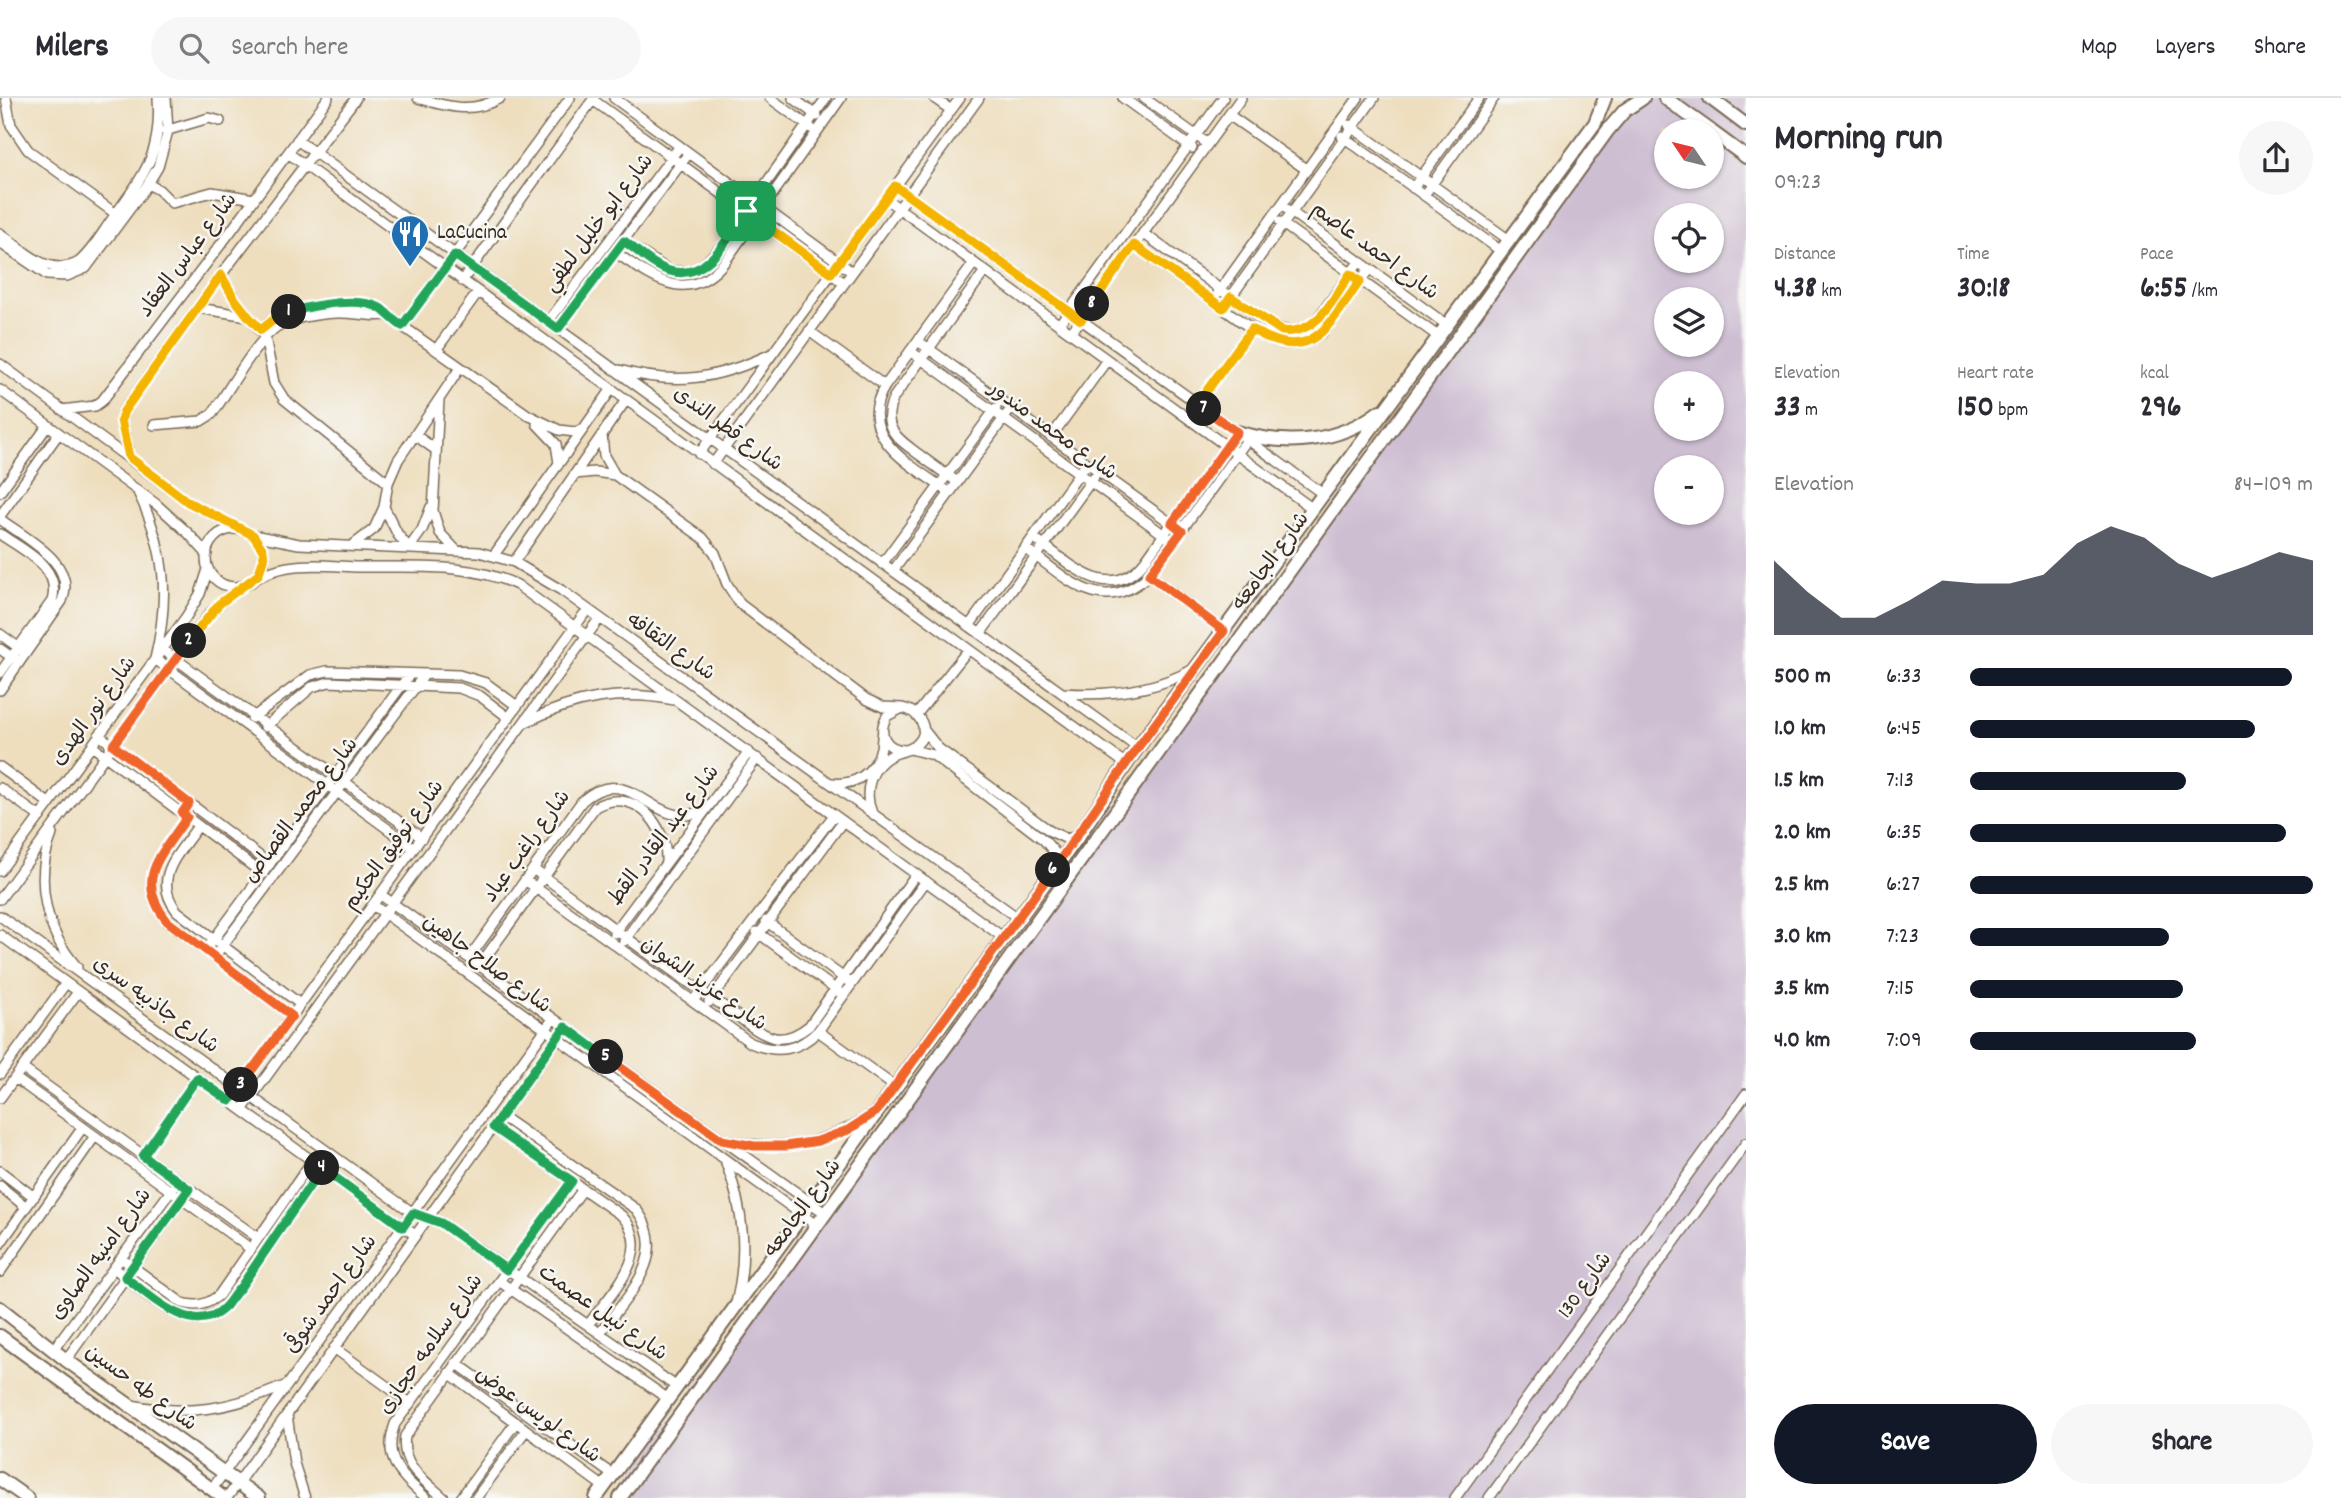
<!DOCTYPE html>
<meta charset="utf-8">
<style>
body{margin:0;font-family:Dekko,"Playpen Sans Arabic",sans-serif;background:#f7f7f7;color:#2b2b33;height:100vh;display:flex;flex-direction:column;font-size:26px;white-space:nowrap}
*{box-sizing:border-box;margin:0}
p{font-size:23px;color:#7c7c81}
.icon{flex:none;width:38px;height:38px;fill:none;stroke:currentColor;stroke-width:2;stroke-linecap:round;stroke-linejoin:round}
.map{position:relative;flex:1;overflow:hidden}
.details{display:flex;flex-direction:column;background:#fff;width:595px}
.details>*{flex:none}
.needle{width:46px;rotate:305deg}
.controls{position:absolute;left:1654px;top:21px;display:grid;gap:14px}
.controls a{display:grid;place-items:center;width:70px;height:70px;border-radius:50%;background:#fff;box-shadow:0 2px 5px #0004;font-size:35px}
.pin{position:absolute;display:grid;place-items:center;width:60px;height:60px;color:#fff;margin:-30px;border-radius:14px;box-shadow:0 4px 10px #0006}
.km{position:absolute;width:35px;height:35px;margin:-18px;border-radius:50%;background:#222;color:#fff;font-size:19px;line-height:35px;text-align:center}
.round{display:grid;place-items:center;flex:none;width:74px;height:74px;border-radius:37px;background:#f7f7f7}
.headline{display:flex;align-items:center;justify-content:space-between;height:119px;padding:0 28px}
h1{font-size:38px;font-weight:700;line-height:52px}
.metrics{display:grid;grid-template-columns:repeat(3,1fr);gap:10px;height:119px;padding:7px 28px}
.metrics div{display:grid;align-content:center}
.metrics b{font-size:30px;font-weight:700}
.metrics small{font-size:19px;font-weight:400}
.metrics p{font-size:19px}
.chart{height:196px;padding:14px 28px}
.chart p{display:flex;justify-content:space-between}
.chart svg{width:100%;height:126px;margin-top:7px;fill:#111827;opacity:.7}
.button{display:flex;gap:14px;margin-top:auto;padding:14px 28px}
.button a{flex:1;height:80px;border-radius:42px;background:#111827;color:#fff;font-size:28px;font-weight:700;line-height:80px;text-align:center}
.button a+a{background:#f7f7f7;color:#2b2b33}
ul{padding:0 28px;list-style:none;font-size:23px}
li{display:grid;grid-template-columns:112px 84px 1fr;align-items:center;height:52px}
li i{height:18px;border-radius:9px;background:#111827}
header{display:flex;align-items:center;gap:42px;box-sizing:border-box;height:98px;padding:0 35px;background:#fff;border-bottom:2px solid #e1e1e2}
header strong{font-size:33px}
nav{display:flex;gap:38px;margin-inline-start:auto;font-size:24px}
.search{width:490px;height:63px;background:#f7f7f7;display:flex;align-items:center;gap:18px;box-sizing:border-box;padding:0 24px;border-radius:38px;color:#7c7c81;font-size:26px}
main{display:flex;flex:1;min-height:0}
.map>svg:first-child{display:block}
</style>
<header>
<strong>Milers</strong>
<div class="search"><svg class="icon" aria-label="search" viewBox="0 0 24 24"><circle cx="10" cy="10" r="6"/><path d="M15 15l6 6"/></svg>Search here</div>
<nav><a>Map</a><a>Layers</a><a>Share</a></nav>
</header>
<main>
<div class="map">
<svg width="1746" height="1400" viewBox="0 0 1746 1400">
<rect width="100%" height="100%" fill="#f6f6f2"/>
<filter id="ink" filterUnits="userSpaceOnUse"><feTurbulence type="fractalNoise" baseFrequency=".0143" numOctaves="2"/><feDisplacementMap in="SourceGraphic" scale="14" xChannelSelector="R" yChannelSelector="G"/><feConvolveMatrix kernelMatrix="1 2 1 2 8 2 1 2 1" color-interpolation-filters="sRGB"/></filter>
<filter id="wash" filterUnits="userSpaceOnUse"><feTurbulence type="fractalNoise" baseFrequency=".00686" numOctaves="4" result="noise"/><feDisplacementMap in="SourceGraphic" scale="28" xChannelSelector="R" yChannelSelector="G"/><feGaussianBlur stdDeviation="1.57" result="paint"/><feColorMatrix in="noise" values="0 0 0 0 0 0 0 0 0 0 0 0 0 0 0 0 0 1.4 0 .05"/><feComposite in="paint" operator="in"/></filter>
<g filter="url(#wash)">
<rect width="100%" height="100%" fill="#eedebe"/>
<!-- industrial -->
<path fill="#cdbed2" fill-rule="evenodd" d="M1630 0H1746V1400H615ZM1666 33H1712V79H1666ZM1666 117H1712V163H1666ZM1666 201H1712V247H1666ZM1666 285H1712V331H1666ZM1666 369H1712V415H1666Z"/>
</g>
<g filter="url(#ink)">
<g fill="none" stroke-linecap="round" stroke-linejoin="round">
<defs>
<path id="street" d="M6 0 11 27 28 52 116 116
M418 0C448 9 472 16 500 0
M614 0 852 174
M770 0 811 30
M793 0 817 18
M934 0 951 12
M1123 0 1192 50
M1144 0 1208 46
M593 2 844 185
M1229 17 1307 72
M1349 27 1509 142
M165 33 209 20 220 23
M1342 38 1501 153
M297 42 1138 650
M288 55 1126 666
M148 86 159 92 172 105 212 94 254 101
M895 88 1323 396
M1413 90 1479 0
M1424 97 1494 0
M886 101 1313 411
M1287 111 1447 227
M1280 124 1439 239
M0 135C23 152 49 181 79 164 93 152 102 135 113 120 144 76 162 57 158 0
M1143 135 1261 221C1280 233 1296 239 1315 224L1359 164
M623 143 670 173 690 174 700 170 722 148 826 0
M0 145 47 177 67 178 86 170 146 89 158 69 168 33 166 0
M1134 147 1252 231C1276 247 1297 253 1322 235L1369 171
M615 154C654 181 689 209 726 162L841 0
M221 177 234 200 265 239 274 285 284 301 388 385
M462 183 594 0
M1218 195 1358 0
M198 210 248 218
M1223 210 1374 0
M548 224 680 48
M1059 227 1223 0
M402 228 570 0
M557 231 689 55
M261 232 277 219 306 210 337 206 374 208 528 317 559 332 575 334 583 331
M809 233 885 288
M1071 235 1241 0
M918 243 1182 433
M436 252 478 194
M910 253 1174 444
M0 266 188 404 244 433
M619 272C677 288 717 281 771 256
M0 292 156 406 188 435 207 456
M439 302 433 413 440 435 457 453
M1197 306 1252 231
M62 312 95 308 102 303 231 133 328 0
M537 326 556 346 559 365
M154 327 201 323 212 316C228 294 257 241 278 228 295 219 318 216 337 215 353 214 370 219 386 217
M415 337 436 352
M602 337 604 358 615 377 703 440 715 455 727 486 740 506 866 601 883 609 902 610
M1051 339 1107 262
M699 356 960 0
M129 359 121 322 124 312 221 177 356 0
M713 366 979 0
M575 376 595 374 615 377
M958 384C945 376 933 367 921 358 898 341 879 330 894 299L985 173
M0 394 48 327
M138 394C166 452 170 498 155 561L414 750
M950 395C915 369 853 340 885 288L974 165
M384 409 398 437 409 450 422 432 431 409
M0 418 59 335
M0 421C26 441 78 465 62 503L0 592
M206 460a29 29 0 1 1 58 0a29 29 0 1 1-58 0Z
M0 436C24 453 62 469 52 503L0 575
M253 437 299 446 479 454 514 464 561 492 1018 820
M1033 439C1069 464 1108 509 1145 463L1237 334
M353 447 374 431 384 409 388 385 398 362 460 270
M1025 450C1066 479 1101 521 1149 477L1247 342
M494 457 611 292
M514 464 626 302
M882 466 996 310
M893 473 1007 316
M1149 477 1224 533
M253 482C264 476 275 471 288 469 311 465 335 468 358 469 412 470 468 464 517 487L1004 840
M969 528 1087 365
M0 536 22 552
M980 536 1094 379
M0 551 16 562
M162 551 422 740
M1063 595C1106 598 1153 593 1192 572
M917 616 968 552
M252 620 310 577 327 573 459 577 486 585 517 608
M526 624C575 600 621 591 674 602
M265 629 312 589 329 584 459 590 480 598 509 620
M923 631 938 650 1050 733 1067 741 1077 738
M99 637 270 766
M92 648 263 776
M910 651 933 657 1044 742 1056 756 1058 766
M0 669 50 706
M832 685C861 689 883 666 882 637
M0 690 40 719
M872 715C863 694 870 668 892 657 900 653 910 653 917 646 932 632 919 613 902 610L887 618C877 635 885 652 906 652
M187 719C162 757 133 780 167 823L292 918
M198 728C179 756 151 780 177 813L300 906
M52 736C34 781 45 833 77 869
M533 771C597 817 659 866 725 909 740 919 757 936 775 940 788 942 799 936 809 928L916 776
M0 773 186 519 200 496 208 471
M525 782 751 945C777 956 798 953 818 933L926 783
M381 797 825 1115
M0 801 209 516 240 488
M373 807 816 1127
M0 818 413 1115 441 1125 677 1289
M766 823 848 883
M757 834 839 894
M614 835 749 654
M0 837 415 1137
M624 843 757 660
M206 852 410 576
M214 859 425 576
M469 860 582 703C634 658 655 743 708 709
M479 868 595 709C634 687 668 727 666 765
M693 903 834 717
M709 904 843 723
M818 933 894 988
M22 970 258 1140
M0 976 66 885
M15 980 251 1151
M0 1000 78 894
M230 1003 587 512
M242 1012 599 521
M501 1018 636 1111C672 1157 627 1198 600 1235
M493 1029 622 1118C656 1154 610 1196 588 1227
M728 1043C784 1054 826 1047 874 1015
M143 1058 197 980
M726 1065C744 1112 748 1156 736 1205
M0 1073 34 1099
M0 1088 26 1109
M0 1146 83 1029
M121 1160 182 1205C197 1209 207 1207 219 1197L312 1063
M114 1170C141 1191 181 1236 218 1214 228 1209 233 1198 240 1190L322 1070
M0 1174 95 1038
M499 1183 668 1301
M334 1250 410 1305
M53 1252 173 1090
M66 1262 184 1098
M456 1265 613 1377
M449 1275 604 1389
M131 1307C190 1319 233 1310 287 1287
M287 1317 294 1365 305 1400
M212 1391 553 921
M227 1400 565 929
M426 1400C401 1377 382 1362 395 1326L572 1083
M444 1400C424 1382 400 1367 405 1338L583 1091
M461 1400 516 1324
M476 1400 526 1332
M1455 1400 1746 996
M1489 1400 1746 1045"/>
<path id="secondary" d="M1665 0 1711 33
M1710 0 1746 27
M1712 34 1746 59
M1237 334C1287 349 1338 345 1380 313
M0 1210 66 1262 259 1400
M0 1238 224 1400
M0 1381 27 1400
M596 1400 1079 737 1133 656 1595 25 1605 0
M620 1400 1608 32 1625 12 1643 0"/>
</defs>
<!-- street casing -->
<use href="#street" stroke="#7a6956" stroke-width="12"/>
<!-- secondary casing -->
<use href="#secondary" stroke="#7a6956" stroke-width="16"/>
<!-- street -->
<use href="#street" stroke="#fff" stroke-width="9"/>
<!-- secondary -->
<use href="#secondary" stroke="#fff" stroke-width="12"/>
</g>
</g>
<g fill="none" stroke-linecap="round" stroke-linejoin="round" filter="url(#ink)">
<defs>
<path id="split-1" d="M289 214C312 208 358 198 380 210 387 215 394 223 402 228L455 157 558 231 624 143C638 153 653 168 670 173 707 184 729 138 746 113"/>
<path id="split-2" d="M189 543 219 506 258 477 264 461 263 452 253 437 188 404 129 359 121 322 124 313 221 177 234 200 248 218 261 232 277 219 289 214"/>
<path id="split-3" d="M189 543 113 647 189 705 182 715 187 719C162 757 133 780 167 823L292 918 241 987"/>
<path id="split-4" d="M241 987 230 1003 197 980 143 1058 189 1091 125 1179C152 1199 194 1242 226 1208 231 1202 235 1195 240 1190L322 1070"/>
<path id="split-5" d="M322 1070 403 1129 413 1115 441 1125 507 1172 572 1083 493 1029 565 929 606 959"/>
<path id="split-6" d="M606 959 722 1042 754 1048H786L818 1043 848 1032 876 1014 1053 772"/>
<path id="split-7" d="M1053 772 1133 656 1224 533 1149 477 1182 433 1172 425 1237 334 1204 311"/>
<path id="split-8" d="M1092 206 1134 147 1223 210 1231 199 1282 233C1317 238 1333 201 1350 176L1360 183C1328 228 1311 269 1252 231L1197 306 1204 311"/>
<path id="split-9" d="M746 113 831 175 895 88 1081 222 1092 206"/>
</defs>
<!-- split-1 casing -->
<use href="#split-1" stroke="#fff" stroke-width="14"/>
<!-- split-2 casing -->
<use href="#split-2" stroke="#fff" stroke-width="14"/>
<!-- split-3 casing -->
<use href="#split-3" stroke="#fff" stroke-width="14"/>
<!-- split-4 casing -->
<use href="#split-4" stroke="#fff" stroke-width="14"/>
<!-- split-5 casing -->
<use href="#split-5" stroke="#fff" stroke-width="14"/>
<!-- split-6 casing -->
<use href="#split-6" stroke="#fff" stroke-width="14"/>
<!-- split-7 casing -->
<use href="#split-7" stroke="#fff" stroke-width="14"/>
<!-- split-8 casing -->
<use href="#split-8" stroke="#fff" stroke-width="14"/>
<!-- split-9 casing -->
<use href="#split-9" stroke="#fff" stroke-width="14"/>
<!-- split-1 -->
<use href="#split-1" stroke="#22a559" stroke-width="9"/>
<!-- split-2 -->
<use href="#split-2" stroke="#f5b400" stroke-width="9"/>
<!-- split-3 -->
<use href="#split-3" stroke="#f0652b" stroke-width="9"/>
<!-- split-4 -->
<use href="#split-4" stroke="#22a559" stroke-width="9"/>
<!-- split-5 -->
<use href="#split-5" stroke="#22a559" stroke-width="9"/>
<!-- split-6 -->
<use href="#split-6" stroke="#f0652b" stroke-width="9"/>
<!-- split-7 -->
<use href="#split-7" stroke="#f0652b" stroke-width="9"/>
<!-- split-8 -->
<use href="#split-8" stroke="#f5b400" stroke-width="9"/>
<!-- split-9 -->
<use href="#split-9" stroke="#f5b400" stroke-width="9"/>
</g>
<!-- icons -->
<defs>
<symbol id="restaurant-pin" viewBox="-11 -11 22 30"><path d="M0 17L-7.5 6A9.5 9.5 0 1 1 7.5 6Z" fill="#1f6fb2" stroke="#f6f6f2"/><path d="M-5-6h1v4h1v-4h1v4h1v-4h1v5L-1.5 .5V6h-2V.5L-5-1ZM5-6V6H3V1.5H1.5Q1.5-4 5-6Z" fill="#fff"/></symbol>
</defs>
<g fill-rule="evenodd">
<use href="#restaurant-pin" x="388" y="114" width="44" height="60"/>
</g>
<g text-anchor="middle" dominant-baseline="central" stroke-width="5" stroke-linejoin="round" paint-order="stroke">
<!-- street labels -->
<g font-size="21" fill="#3b2a1e" stroke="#f6f6f2">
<text transform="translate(600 126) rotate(-53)">شارع ابو خليل لطفي</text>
<text transform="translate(1374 154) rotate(36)">شارع احمد عاصم</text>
<text transform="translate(189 158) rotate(-53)">شارع عباس العقاد</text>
<text transform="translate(727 332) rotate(36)">شارع قطر الندى</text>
<text transform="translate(1052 334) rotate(36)">شارع محمد مندور</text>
<text transform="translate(1272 464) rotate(-54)">شارع الجامعه</text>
<text transform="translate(670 550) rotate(35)">شارع الثقافه</text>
<text transform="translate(95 614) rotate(-54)">شارع نور الهدى</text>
<text transform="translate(302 713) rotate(-53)">شارع محمد القصاص</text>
<text transform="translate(665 738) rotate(-53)">شارع عبد القادر القط</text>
<text transform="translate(395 748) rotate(-54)">شارع توفيق الحكيم</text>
<text transform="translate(528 749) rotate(-54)">شارع راغب عياد</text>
<text transform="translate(486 867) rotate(36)">شارع صلاح جاهين</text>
<text transform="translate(703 887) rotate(35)">شارع عزيز الشوان</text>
<text transform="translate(155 908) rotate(36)">شارع جاذبيه سرى</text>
<text transform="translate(804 1111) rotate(-54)">شارع الجامعه</text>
<text transform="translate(102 1157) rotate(-54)">شارع امنيه الصاوى</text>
<text transform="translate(1586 1188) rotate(-54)">شارع 130</text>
<text transform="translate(332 1197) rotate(-54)">شارع احمد شوقى</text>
<text transform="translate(602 1216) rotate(35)">شارع نبيل عصمت</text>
<text transform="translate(432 1247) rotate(-55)">شارع سلامه حجازى</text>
<text transform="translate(140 1291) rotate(36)">شارع طه حسين</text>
<text transform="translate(537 1318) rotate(36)">شارع لويس عوض</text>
</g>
<!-- poi labels -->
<g font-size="21" fill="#3b2a1e" stroke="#f6f6f2" text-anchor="start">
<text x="437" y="136">LaCucina</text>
</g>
</g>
</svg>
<div class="controls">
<a><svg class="needle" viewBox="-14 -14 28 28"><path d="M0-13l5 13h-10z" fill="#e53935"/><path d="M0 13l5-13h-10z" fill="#7c7c81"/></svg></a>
<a><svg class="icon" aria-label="locate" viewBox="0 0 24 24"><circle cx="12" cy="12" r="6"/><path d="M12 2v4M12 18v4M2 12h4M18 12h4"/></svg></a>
<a><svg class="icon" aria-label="layers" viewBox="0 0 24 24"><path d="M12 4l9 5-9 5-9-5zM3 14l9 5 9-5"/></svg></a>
<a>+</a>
<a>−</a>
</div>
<div class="pin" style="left:746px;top:113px;background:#1e9e55"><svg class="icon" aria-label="arrive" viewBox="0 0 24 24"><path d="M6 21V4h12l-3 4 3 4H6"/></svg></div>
<b class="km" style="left:289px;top:214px">1</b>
<b class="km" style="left:189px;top:543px">2</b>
<b class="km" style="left:241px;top:987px">3</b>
<b class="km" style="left:322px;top:1070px">4</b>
<b class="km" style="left:606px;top:959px">5</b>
<b class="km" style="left:1053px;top:772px">6</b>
<b class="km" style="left:1204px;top:311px">7</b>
<b class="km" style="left:1092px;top:206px">8</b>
</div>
<section class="details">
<div class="headline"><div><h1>Morning run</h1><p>09:23</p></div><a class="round"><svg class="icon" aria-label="share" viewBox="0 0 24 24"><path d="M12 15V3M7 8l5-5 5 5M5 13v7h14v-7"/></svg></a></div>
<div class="metrics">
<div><p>Distance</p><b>4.38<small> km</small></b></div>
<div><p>Time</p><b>30:18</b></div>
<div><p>Pace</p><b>6:55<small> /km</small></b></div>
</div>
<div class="metrics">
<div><p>Elevation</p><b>33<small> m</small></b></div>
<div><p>Heart rate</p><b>150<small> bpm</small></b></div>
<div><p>kcal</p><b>296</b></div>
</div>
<div class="chart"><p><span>Elevation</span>84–109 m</p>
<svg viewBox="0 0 160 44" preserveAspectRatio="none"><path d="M0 44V18L10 29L20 38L30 38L40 32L50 25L60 26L70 26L80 23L90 12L100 6L110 10L120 19L130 24L140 20L150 15L160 18V44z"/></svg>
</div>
<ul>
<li><b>500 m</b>6:33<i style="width:94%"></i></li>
<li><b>1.0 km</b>6:45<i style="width:83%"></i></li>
<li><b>1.5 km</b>7:13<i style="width:63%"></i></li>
<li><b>2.0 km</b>6:35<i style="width:92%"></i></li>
<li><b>2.5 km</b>6:27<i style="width:100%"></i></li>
<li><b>3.0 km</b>7:23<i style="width:58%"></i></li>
<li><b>3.5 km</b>7:15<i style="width:62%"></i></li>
<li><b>4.0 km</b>7:09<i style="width:66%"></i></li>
</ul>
<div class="button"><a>Save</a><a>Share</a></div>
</section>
</main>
